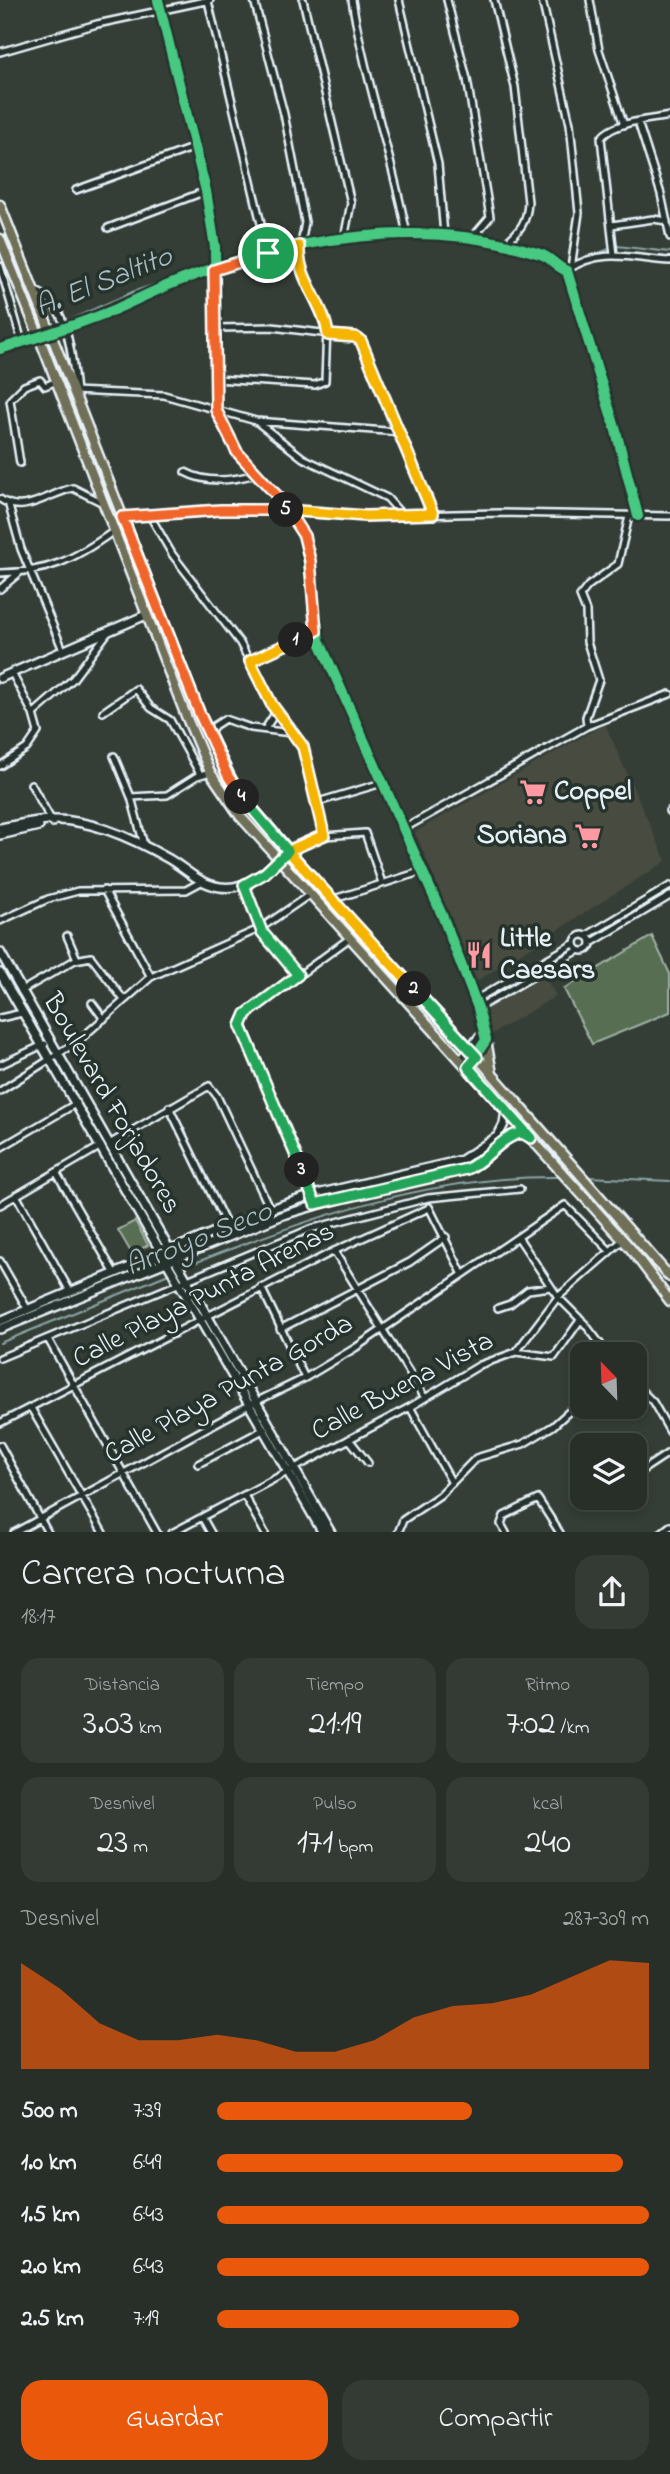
<!DOCTYPE html>
<html lang="es">
<meta charset="utf-8">
<style>
body{margin:0;font-family:"Indie Flower",sans-serif;background:#343a34;color:#f1f3f6;height:100vh;display:flex;flex-direction:column;font-size:26px;white-space:nowrap}
*{box-sizing:border-box;margin:0}
p{font-size:23px;color:#a5a8a8}
.icon{flex:none;width:38px;height:38px;fill:none;stroke:currentColor;stroke-width:2;stroke-linecap:round;stroke-linejoin:round}
.map{position:relative;height:1532px;overflow:hidden}
.panel{display:flex;flex-direction:column;background:#282e28;flex:1}
.panel>*{flex:none}
.needle{width:46px;rotate:337deg}
.tools{position:absolute;left:570px;top:1342px;display:grid;gap:14px}
.tools a{display:grid;place-items:center;width:77px;height:77px;border-radius:14px;background:#282e28;box-shadow:0 4px 10px #0003,0 0 0 2px #444a45;font-size:35px}
.pin{position:absolute;display:grid;place-items:center;width:60px;height:60px;color:#fff;margin:-30px;border:4px solid #fff;border-radius:50%;box-shadow:0 2px 7px #0007}
.km{position:absolute;width:35px;height:35px;margin:-18px;border-radius:50%;background:#222;color:#fff;font-size:19px;line-height:35px;text-align:center}
.round{display:grid;place-items:center;flex:none;width:74px;height:74px;border-radius:21px;background:#343a34}
.headline{display:flex;align-items:center;justify-content:space-between;height:119px;padding:0 21px}
h1{font-size:38px;font-weight:600;line-height:52px}
.figures{display:grid;grid-template-columns:repeat(3,1fr);gap:10px;height:119px;padding:7px 21px}
.figures div{display:grid;align-content:center;border-radius:18px;background:#343a34;text-align:center}
.figures b{font-size:35px;font-weight:600}
.figures small{font-size:19px;font-weight:400}
.figures p{font-size:19px}
.chart{height:196px;padding:14px 21px}
.chart p{display:flex;justify-content:space-between}
.chart svg{width:100%;height:126px;margin-top:7px;fill:#ea580c;opacity:.7}
.primary-button{display:flex;gap:14px;margin-top:auto;padding:14px 21px}
.primary-button a{flex:1;height:80px;border-radius:21px;background:#ea580c;color:#fff;font-size:28px;font-weight:600;line-height:80px;text-align:center}
.primary-button a+a{background:#343a34;color:#f1f3f6}
ul{padding:0 21px;list-style:none;font-size:23px}
li{display:grid;grid-template-columns:112px 84px 1fr;align-items:center;height:52px}
li i{height:18px;border-radius:9px;background:#ea580c}
.map>svg:first-child{display:block}
</style>
<div class="map">
<svg width="670" height="1533" viewBox="0 0 670 1533">
<rect width="100%" height="100%" fill="#353e36"/>
<filter id="ink" filterUnits="userSpaceOnUse"><feTurbulence type="fractalNoise" baseFrequency=".0143" numOctaves="2"/><feDisplacementMap in="SourceGraphic" scale="14" xChannelSelector="R" yChannelSelector="G"/><feConvolveMatrix kernelMatrix="1 2 1 2 8 2 1 2 1" color-interpolation-filters="sRGB"/></filter>
<g filter="url(#ink)">
<!-- built -->
<path fill="#474b41" d="M605 724 666 861 477 981 415 832Z
M543 973 556 996 487 1037 484 1008Z"/>
<!-- green -->
<path fill="#586e52" stroke="#a0b0a5" stroke-width="2" d="M652 936 670 974V1012L592 1044 564 989Z
M135 1221 148 1245 132 1254 118 1230Z"/>
<g fill="none" stroke-linecap="round" stroke-linejoin="round">
<!-- stream -->
<path stroke="#8aa4a6" stroke-width="2" d="M409 231 470 235
M389 233 404 231
M476 236 505 239
M510 240 532 245 564 267 570 264
M305 241 341 237
M575 262 617 246 670 252
M217 263 300 242
M51 328 135 291 212 265
M0 344 36 333
M588 1177 670 1181
M182 1268C304 1219 428 1175 562 1177
M0 1343 171 1273"/>
<defs>
<path id="street" d="M158 0 206 191 215 247 216 410 237 452 280 499 304 536 319 640 442 915 478 1008 486 1040 468 1067
M303 0 351 203 344 239
M352 0C365 80 392 156 407 235
M399 0 438 164 444 235
M447 0 467 79 490 217 472 238
M494 0 515 87 528 202C527 222 520 231 505 243
M542 0 570 124 579 213 571 268
M590 0 599 50 624 125
M208 1 268 253
M0 52 97 24 210 0
M638 122 661 194 670 237
M76 190 195 147
M612 225 653 219 667 221
M108 228 206 191
M614 255 601 138C614 121 650 120 670 116
M0 266 22 342
M569 269C602 247 634 259 670 261
M35 291C69 302 72 359 76 391
M216 328 272 327 355 337 361 341 433 514
M0 349C39 337 78 325 116 309 139 299 161 287 184 279 294 237 427 216 540 254 551 257 556 267 567 271L616 431 638 516
M216 379 315 385 325 381 327 327 298 262 305 222 284 114 254 0
M73 391 164 395 256 421 399 432
M257 422 303 458 387 498 403 516
M20 463 10 400 24 386 40 380 45 386 57 381
M185 472C207 484 232 481 255 474
M0 499C24 516 49 493 73 488L103 503
M9 506 21 549 63 650
M149 514 172 554 240 643 272 705 303 747 324 836
M122 517 242 509 365 516 499 513 670 516
M0 573C50 572 73 560 114 531
M0 589 19 573
M250 661 316 631
M103 712 136 689 151 708 170 720 200 774
M33 714 73 679 109 631
M587 726 586 717 599 680 587 642 586 611 580 596 588 586 618 564 629 516
M265 729 276 712
M210 734 214 726 225 719 251 728 291 733
M114 756 131 797 144 845
M0 766 27 748 38 732 33 714 12 673
M31 784 53 823
M131 797 167 795 197 776 210 772
M318 802 382 783
M669 811 670 812
M405 828 587 726 670 694
M288 851 324 836 365 833 382 883
M244 885 262 932 298 976
M104 890 151 977
M331 900 423 871
M0 921 48 899 78 891 186 890 201 882
M575 943a8 8 0 1 1 16 0a8 8 0 1 1-16 0Z
M67 936 77 959
M586 936 670 886
M591 943 670 896
M21 991 75 960 91 957 124 1000
M475 1000 575 943
M92 1003 104 1019
M478 1008 579 950
M0 1018 22 1013
M461 1059 484 1029
M0 1065 45 1044
M0 1091 77 1042 151 977 261 928 309 895
M169 1107 227 1226
M111 1143 209 1086 217 1096 270 1209
M0 1148 77 1103
M56 1172 115 1274
M16 1195 71 1293
M315 1204 241 1022 246 1014 350 938
M0 1205 101 1146
M429 1207 462 1273
M518 1237 558 1297 585 1324 608 1354
M334 1251 425 1398
M0 1261 28 1310
M261 1287 305 1378
M498 1308 510 1304 528 1290 551 1287
M280 1329 410 1262 446 1237
M48 1339 157 1533
M516 1352 554 1357 581 1319
M0 1358 310 1229 428 1198 520 1189
M635 1384 653 1402 670 1432
M410 1407 452 1483
M31 1408 103 1533
M0 1423 334 1251 429 1208
M349 1439 368 1463
M596 1444V1446
M0 1445 48 1533
M198 1464 261 1431
M635 1475 670 1452
M244 1495 265 1533
M202 1517 211 1533
M14 1533 247 1406 305 1378 355 1348 565 1205 610 1251
M172 1533 410 1407 480 1365 516 1352 558 1297 623 1240
M398 1533 403 1520 440 1495 476 1458 523 1444 553 1426 583 1399
M506 1533 501 1524 504 1516 538 1499 560 1533
M661 1533 670 1526"/>
<path id="secondary" d="M0 678 146 615
M0 828C17 825 35 820 53 820 92 819 136 840 169 859 186 869 199 884 220 887 249 891 269 869 288 851
M0 835 39 826
M0 952 331 1533
M0 973 323 1533
M0 1321 270 1209 313 1195 462 1160 498 1136 504 1124 506 1110
M0 1329 283 1215 371 1189 467 1169 480 1162 511 1136 522 1133 529 1136"/>
<path id="primary" d="M0 205 47 324
M0 239 36 329
M56 347 200 715 236 789 331 900 477 1057 670 1277
M45 352 186 716 210 772 240 816 631 1249 670 1301
M486 1040 492 1074"/>
</defs>
<!-- street casing -->
<use href="#street" stroke="#e8f1f8" stroke-width="10"/>
<!-- secondary casing -->
<use href="#secondary" stroke="#e8f1f8" stroke-width="12"/>
<!-- primary casing -->
<use href="#primary" stroke="#e8f1f8" stroke-width="13"/>
<!-- street -->
<use href="#street" stroke="#26332d" stroke-width="5"/>
<!-- secondary -->
<use href="#secondary" stroke="#26332d" stroke-width="7"/>
<!-- primary -->
<use href="#primary" stroke="#706f59" stroke-width="8"/>
<defs>
<path id="primary-bridge" d="M47 324 56 347
M36 329 45 352"/>
</defs>
<!-- primary-bridge casing -->
<use href="#primary-bridge" stroke="#e8f1f8" stroke-width="13" stroke-linecap="butt"/>
<!-- primary-bridge -->
<use href="#primary-bridge" stroke="#706f59" stroke-width="8"/>
<defs>
<path id="cycleway" d="M158 0 206 191 215 247 216 410 237 452 280 499 304 536 319 640 442 915 478 1008 486 1040 468 1067
M0 349C39 337 78 325 116 309 139 299 161 287 184 279 294 237 427 216 540 254 551 257 556 267 567 271L616 431 638 516"/>
</defs>
<!-- cycleway casing -->
<use href="#cycleway" stroke="#26332d" stroke-width="15"/>
<!-- cycleway -->
<use href="#cycleway" stroke="#46c982" stroke-width="10"/>
</g>
</g>
<g fill="none" stroke-linecap="round" stroke-linejoin="round" filter="url(#ink)">
<defs>
<path id="split-1" d="M268 253 214 270 216 410 237 452 280 499 304 536 310 561 316 631 296 640"/>
<path id="split-2" d="M296 640 250 661 272 705 303 747 324 835 288 851 414 989"/>
<path id="split-3" d="M302 1170 315 1204 467 1169C486 1161 501 1136 522 1133L531 1138 468 1067 477 1057 414 989"/>
<path id="split-4" d="M242 797 288 851 265 873 244 885 262 932 298 975 246 1014 241 1026 302 1170"/>
<path id="split-5" d="M242 797 228 776 200 715 122 517 220 510H286"/>
<path id="split-6" d="M268 253 299 246C297 280 324 302 328 335L355 337 361 341 433 514 365 516 286 510"/>
</defs>
<!-- split-1 casing -->
<use href="#split-1" stroke="#fff" stroke-width="14"/>
<!-- split-2 casing -->
<use href="#split-2" stroke="#fff" stroke-width="14"/>
<!-- split-3 casing -->
<use href="#split-3" stroke="#fff" stroke-width="14"/>
<!-- split-4 casing -->
<use href="#split-4" stroke="#fff" stroke-width="14"/>
<!-- split-5 casing -->
<use href="#split-5" stroke="#fff" stroke-width="14"/>
<!-- split-6 casing -->
<use href="#split-6" stroke="#fff" stroke-width="14"/>
<!-- split-1 -->
<use href="#split-1" stroke="#f0652b" stroke-width="9"/>
<!-- split-2 -->
<use href="#split-2" stroke="#f5b400" stroke-width="9"/>
<!-- split-3 -->
<use href="#split-3" stroke="#22a559" stroke-width="9"/>
<!-- split-4 -->
<use href="#split-4" stroke="#22a559" stroke-width="9"/>
<!-- split-5 -->
<use href="#split-5" stroke="#f0652b" stroke-width="9"/>
<!-- split-6 -->
<use href="#split-6" stroke="#f5b400" stroke-width="9"/>
</g>
<!-- icons -->
<defs>
<symbol id="supermarket-bare" viewBox="-9 -9 18 18"><path d="M-6-5.5h2.5l.6 2H6L4.5 2H-2.5L-4.4-4H-6ZM-1.5 3.2a1.3 1.3 0 1 0 .1 0ZM3 3.2a1.3 1.3 0 1 0 .1 0Z" fill="#ff9aa2" stroke="#26332d" stroke-width="2.5" paint-order="stroke"/></symbol>
<symbol id="restaurant-bare" viewBox="-9 -9 18 18"><path d="M-5-6h1v4h1v-4h1v4h1v-4h1v5L-1.5 .5V6h-2V.5L-5-1ZM5-6V6H3V1.5H1.5Q1.5-4 5-6Z" fill="#ff9aa2" stroke="#26332d" stroke-width="2.5" paint-order="stroke"/></symbol>
</defs>
<g fill-rule="evenodd">
<use href="#supermarket-bare" x="514" y="773" width="38" height="38"/>
<use href="#supermarket-bare" x="569" y="817" width="38" height="38"/>
<use href="#restaurant-bare" x="460" y="936" width="38" height="38"/>
</g>
<g text-anchor="middle" dominant-baseline="central" stroke-width="7" stroke-linejoin="round" paint-order="stroke">
<!-- poi labels -->
<g font-size="28" font-weight="bold" fill="#e8f1f8" stroke="#26332d" text-anchor="start">
<text x="554" y="792">Coppel</text>
<text x="567" y="836" text-anchor="end">Soriana</text>
<text x="500" y="939">Little<tspan x="500" dy="32">Caesars</tspan></text>
</g>
<!-- street labels -->
<g font-size="28" fill="#e8f1f8" stroke="#26332d">
<text transform="translate(111 1104) rotate(60)">Boulevard Forjadores</text>
<text transform="translate(204 1296) rotate(-27)">Calle Playa Punta Arenas</text>
<text transform="translate(403 1387) rotate(-28)">Calle Buena Vista</text>
<text transform="translate(229 1390) rotate(-29)">Calle Playa Punta Gorda</text>
</g>
<!-- water labels -->
<g font-size="30" font-style="italic" fill="#a9bdc2" stroke="#26332d">
<text transform="translate(104 283) rotate(-22)">A. El Saltito</text>
<text transform="translate(199 1240) rotate(-22)">Arroyo Seco</text>
</g>
</g>
</svg>
<div class="tools">
<a><svg class="needle" viewBox="-14 -14 28 28"><path d="M0-13l5 13h-10z" fill="#e53935"/><path d="M0 13l5-13h-10z" fill="#a5a8a8"/></svg></a>
<a><svg class="icon" aria-label="layers" viewBox="0 0 24 24"><path d="M12 4l9 5-9 5-9-5zM3 14l9 5 9-5"/></svg></a>
</div>
<div class="pin" style="left:268px;top:253px;background:#1e9e55"><svg class="icon" aria-label="arrive" viewBox="0 0 24 24"><path d="M6 21V4h12l-3 4 3 4H6"/></svg></div>
<b class="km" style="left:296px;top:640px">1</b>
<b class="km" style="left:414px;top:989px">2</b>
<b class="km" style="left:302px;top:1170px">3</b>
<b class="km" style="left:242px;top:797px">4</b>
<b class="km" style="left:286px;top:510px">5</b>
</div>
<section class="panel">
<div class="headline"><div><h1>Carrera nocturna</h1><p>18:17</p></div><a class="round"><svg class="icon" aria-label="share" viewBox="0 0 24 24"><path d="M12 15V3M7 8l5-5 5 5M5 13v7h14v-7"/></svg></a></div>
<div class="figures">
<div><p>Distancia</p><b>3.03<small> km</small></b></div>
<div><p>Tiempo</p><b>21:19</b></div>
<div><p>Ritmo</p><b>7:02<small> /km</small></b></div>
</div>
<div class="figures">
<div><p>Desnivel</p><b>23<small> m</small></b></div>
<div><p>Pulso</p><b>171<small> bpm</small></b></div>
<div><p>kcal</p><b>240</b></div>
</div>
<div class="chart"><p><span>Desnivel</span>287–309 m</p>
<svg viewBox="0 0 160 44" preserveAspectRatio="none"><path d="M0 44V7L10 16L20 28L30 34L40 34L50 32L60 34L70 38L80 38L90 34L100 26L110 22L120 21L130 18L140 12L150 6L160 7V44z"/></svg>
</div>
<ul>
<li><b>500 m</b>7:39<i style="width:59%"></i></li>
<li><b>1.0 km</b>6:49<i style="width:94%"></i></li>
<li><b>1.5 km</b>6:43<i style="width:100%"></i></li>
<li><b>2.0 km</b>6:43<i style="width:100%"></i></li>
<li><b>2.5 km</b>7:19<i style="width:70%"></i></li>
</ul>
<div class="primary-button"><a>Guardar</a><a>Compartir</a></div>
</section>
